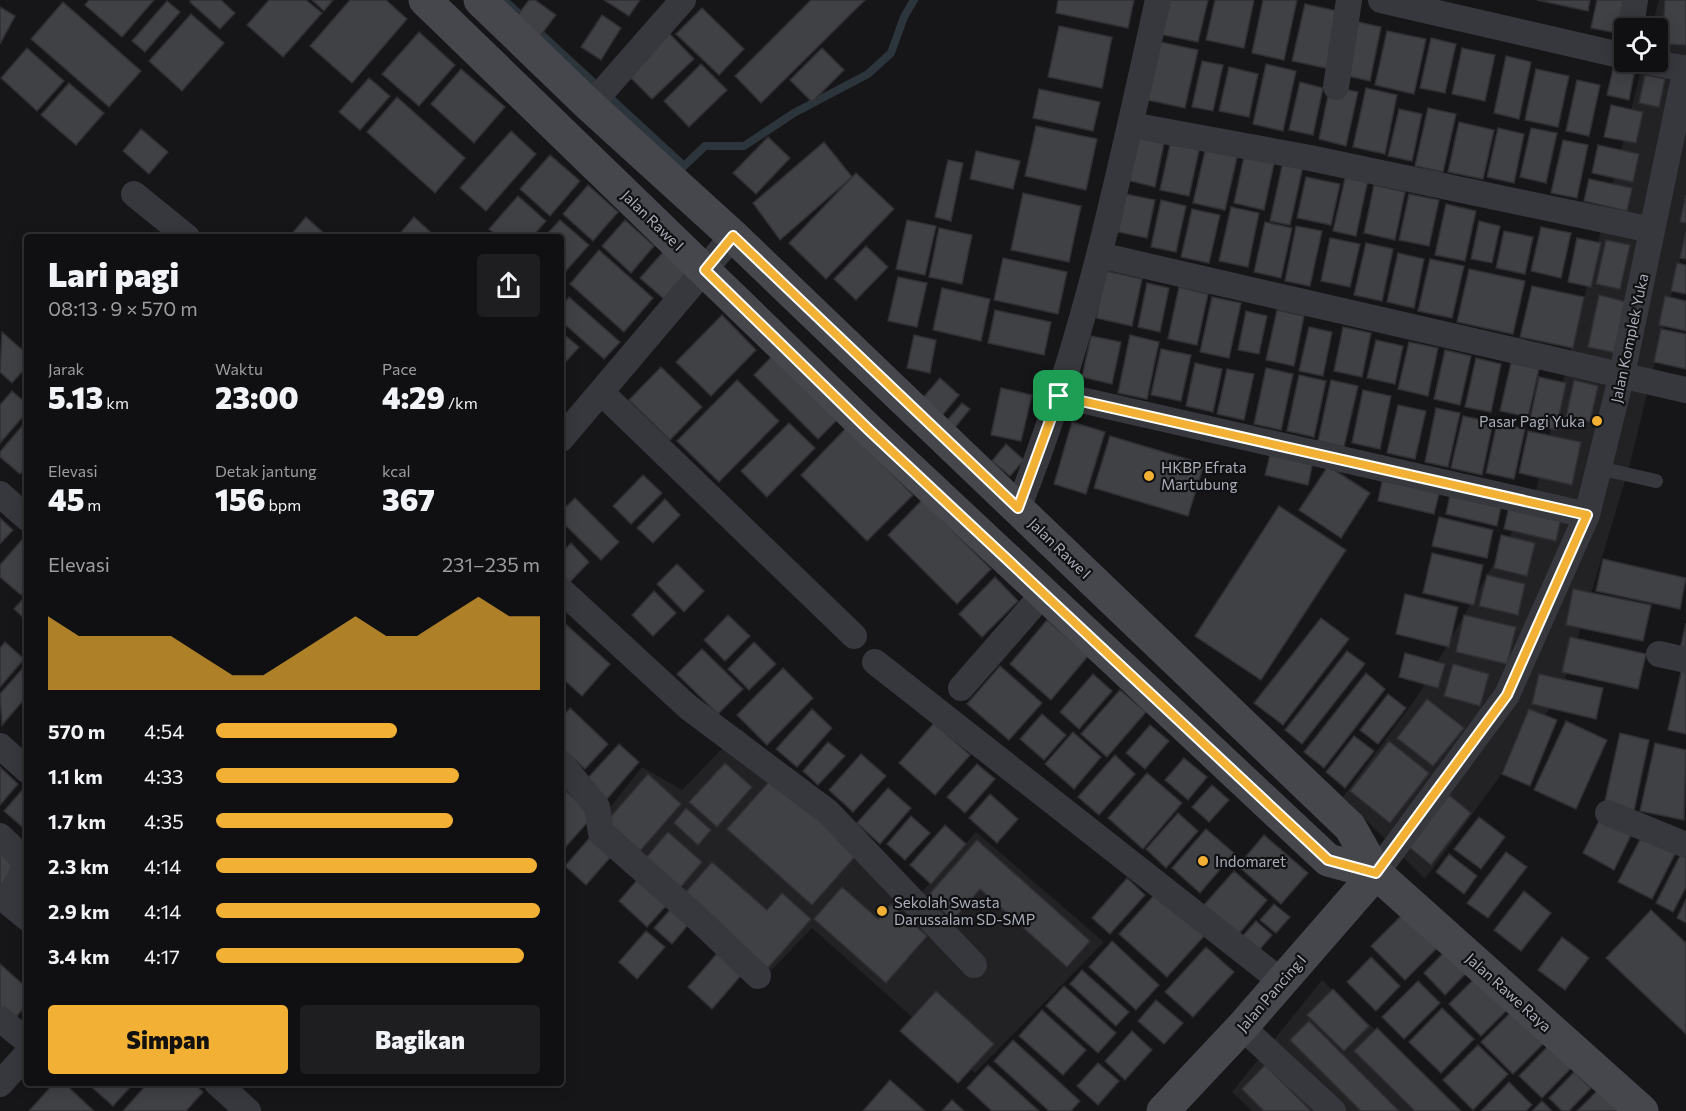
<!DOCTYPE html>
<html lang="id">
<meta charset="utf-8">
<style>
body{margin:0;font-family:Commissioner,sans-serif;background:#1e1e20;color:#f1f3f6;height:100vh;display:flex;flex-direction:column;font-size:22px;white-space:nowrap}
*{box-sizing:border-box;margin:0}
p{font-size:20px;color:#9c9d9f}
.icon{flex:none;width:33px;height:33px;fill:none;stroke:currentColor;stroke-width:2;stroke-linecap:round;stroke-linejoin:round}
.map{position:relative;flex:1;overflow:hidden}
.side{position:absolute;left:24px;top:234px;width:540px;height:852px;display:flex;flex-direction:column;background:#101012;border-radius:6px;box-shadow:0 3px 15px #0003,0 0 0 2px #303032}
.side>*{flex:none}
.buttons{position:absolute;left:1614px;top:18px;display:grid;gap:12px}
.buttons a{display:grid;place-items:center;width:54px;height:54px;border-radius:6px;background:#101012;box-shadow:0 3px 15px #0003,0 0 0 2px #303032;font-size:30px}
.pin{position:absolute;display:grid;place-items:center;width:51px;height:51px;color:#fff;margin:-26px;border-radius:12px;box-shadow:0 3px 9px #0006}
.round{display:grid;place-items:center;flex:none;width:63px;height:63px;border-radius:6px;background:#1e1e20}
.head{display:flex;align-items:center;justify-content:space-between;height:102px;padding:0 24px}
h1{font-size:33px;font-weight:800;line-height:45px}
.metrics{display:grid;grid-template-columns:repeat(3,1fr);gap:9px;height:102px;padding:6px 24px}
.metrics div{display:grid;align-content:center}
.metrics b{font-size:30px;font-weight:800}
.metrics small{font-size:16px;font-weight:400}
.metrics p{font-size:16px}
.chart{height:168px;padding:12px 24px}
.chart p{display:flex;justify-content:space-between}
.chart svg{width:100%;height:108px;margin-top:6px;fill:#f2b134;opacity:.7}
.action{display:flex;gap:12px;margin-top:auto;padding:12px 24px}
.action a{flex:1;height:69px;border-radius:6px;background:#f2b134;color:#111;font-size:24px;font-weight:800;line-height:69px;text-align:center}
.action a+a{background:#1e1e20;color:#f1f3f6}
ul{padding:0 24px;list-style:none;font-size:20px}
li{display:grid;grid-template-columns:96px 72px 1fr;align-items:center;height:45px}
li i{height:15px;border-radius:8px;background:#f2b134}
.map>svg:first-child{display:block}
</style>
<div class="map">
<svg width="1686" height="1111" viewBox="0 0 1686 1111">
<rect width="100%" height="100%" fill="#161618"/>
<!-- built -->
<path fill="#222225" d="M1659 0H1686V236L1628 471 1561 693 1425 879 1343 797 1419 694 1536 490 1643 62H1658V28H1651Z
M741 729 920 894 976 832 1104 942 975 1073 812 928 764 978 600 820 642 767 682 790Z
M1322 980 1462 1111H1252L1232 1092Z"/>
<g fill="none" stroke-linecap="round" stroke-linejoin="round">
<!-- stream -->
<path stroke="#2c353c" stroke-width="8" d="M504 0 684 166 705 146H744L794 113 868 74 891 53 904 17 914 0"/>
</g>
<!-- building -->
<path fill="#404145" stroke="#303034" stroke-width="1.5" d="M89 0H154L122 37 85 5Z
M191 0H221L235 13 220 29 190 2Z
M269 0H306L322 13 283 57 247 25Z
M312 0H333L324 11Z
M350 0H386L407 19 352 83 310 46Z
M529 0H535L556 15 538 39 513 21Z
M604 0H640L629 16Z
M811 0H865L761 103 735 76Z
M1058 0H1134L1128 28 1056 13Z
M1167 0H1208L1198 42 1159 34Z
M1215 0H1254L1244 48 1206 40Z
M1263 0H1297L1284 60 1252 53Z
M1537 0H1590L1588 11Z
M1597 0H1629L1622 34 1591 28Z
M1665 0H1686V45L1662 44Z
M167 1 180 12 145 52 132 41Z
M63 2 141 71 109 107 31 39Z
M1305 4 1347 13 1335 70 1292 61Z
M0 7 15 16 0 44Z
M702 8 744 49 719 75 676 34Z
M191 14 224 43 182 91 149 61Z
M602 15 621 28 601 60 581 47Z
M1354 21 1381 27 1370 81 1343 75Z
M1059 26 1112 37 1102 88 1048 77Z
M667 31 694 59 652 99 626 73Z
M1387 31 1426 39 1414 94 1375 85Z
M419 32 455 65 419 106 382 74Z
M1431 38 1456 44 1445 93 1420 88Z
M1156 41 1198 50 1185 108 1143 99Z
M27 48 64 81 37 111 1 78Z
M822 48 844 70 812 102 790 80Z
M1462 48 1495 55 1485 101 1452 94Z
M1506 56 1531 62 1519 119 1494 113Z
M1202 61 1223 65 1213 111 1192 107Z
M701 64 727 90 689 127 664 101Z
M1266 64 1296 71 1283 131 1253 124Z
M1229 67 1258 74 1249 117 1219 111Z
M461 69 505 107 474 143 431 104Z
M1536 69 1569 76 1558 127 1525 120Z
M1613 69 1634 74 1629 100 1607 95Z
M1645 75 1665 79 1659 107 1639 103Z
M369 78 390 96 360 130 339 112Z
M1577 80 1600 85 1589 136 1566 131Z
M1300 82 1323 88 1313 135 1289 130Z
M69 83 104 113 76 145 41 115Z
M1330 86 1358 92 1346 146 1319 139Z
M1366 88 1397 95 1385 154 1353 147Z
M1039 89 1100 102 1093 131 1033 118Z
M397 97 465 158 435 193 367 132Z
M1611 105 1643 112 1636 143 1604 137Z
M1428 108 1456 114 1443 172 1415 166Z
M1399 109 1422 114 1412 161 1388 156Z
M1459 122 1494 130 1483 179 1448 172Z
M1036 126 1097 139 1086 190 1025 176Z
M1498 128 1524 134 1514 183 1487 177Z
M1531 128 1557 133 1546 183 1520 177Z
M141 129 168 152 149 174 123 151Z
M511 131 536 154 486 211 460 188Z
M1137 132 1165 138 1155 187 1127 180Z
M768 137 790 158 756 194 733 173Z
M1171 140 1200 146 1189 196 1160 190Z
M1563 140 1588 145 1577 198 1551 193Z
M824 142 852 177 780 240 753 203Z
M1207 142 1239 149 1225 210 1193 203Z
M1598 145 1639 154 1633 182 1592 173Z
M976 151 1020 161 1013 189 970 179Z
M1245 152 1275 159 1264 210 1234 203Z
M550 155 580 181 550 216 520 189Z
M1284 157 1304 162 1290 225 1270 221Z
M948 160 963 163 951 221 935 217Z
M1347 170 1369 175 1356 236 1333 231Z
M856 173 894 209 826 279 789 243Z
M1306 177 1340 184 1331 225 1297 218Z
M1589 179 1632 188 1627 211 1584 201Z
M588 185 618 212 593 241 563 214Z
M1374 185 1405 192 1395 240 1364 233Z
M1023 193 1081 206 1069 262 1011 250Z
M1126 194 1155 200 1147 238 1118 232Z
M1409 194 1439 200 1429 246 1399 240Z
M1686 195V223L1680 222Z
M518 196 546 221 532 237H499L489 229Z
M1161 200 1186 206 1176 252 1151 247Z
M1446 204 1476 211 1465 261 1435 255Z
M1231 207 1259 213 1248 267 1219 261Z
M1192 209 1220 215 1209 263 1181 257Z
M306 217 328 237H289Z
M414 217 436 237H397Z
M560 220 589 245 564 273 561 271V237H544Z
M625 220 654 246 631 273 602 246Z
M907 220 936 226 925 275 896 269Z
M1479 221 1500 226 1492 263 1471 259Z
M1265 222 1292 228 1281 278 1254 272Z
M1296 226 1322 231 1310 286 1285 281Z
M1541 227 1571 233 1561 278 1531 271Z
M939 228 972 235 962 284 929 277Z
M1504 231 1533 237 1525 274 1496 268Z
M1686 232V259L1680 258Z
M1330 238 1360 244 1350 287 1321 281Z
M1577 238 1601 243 1591 287 1568 282Z
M1606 240 1630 245 1620 289 1596 284Z
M1366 243 1393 249 1382 301 1354 295Z
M866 246 888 267 856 300 834 279Z
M599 250 653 298 624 332 570 284Z
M664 251 687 272 664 299 640 278Z
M1398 253 1424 259 1414 308 1387 302Z
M1003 258 1067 272 1058 314 994 300Z
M1430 259 1464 266 1452 318 1418 311Z
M1677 263 1686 265V294L1671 291Z
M1469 269 1525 281 1513 334 1457 322Z
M1106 271 1142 279 1132 326 1096 318Z
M898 277 927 283 917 327 888 321Z
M1147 283 1169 288 1160 332 1138 327Z
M1532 286 1584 297 1573 348 1520 337Z
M1179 287 1208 294 1197 345 1168 339Z
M942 288 990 299 981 341 933 330Z
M1599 295 1627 302 1616 353 1588 347Z
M1665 296 1686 301V331L1659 325Z
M569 297 620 342 604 359 561 321V307Z
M1212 297 1241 303 1229 358 1200 352Z
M995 310 1051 322 1044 355 988 343Z
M1277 310 1304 316 1294 366 1266 360Z
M1246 311 1267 316 1259 354 1238 350Z
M722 315 756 350 711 396 676 362Z
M1309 327 1332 332 1323 376 1299 371Z
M1343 327 1371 333 1362 377 1334 371Z
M1661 329 1686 334V369L1654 362Z
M2 332 27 354V366L12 383 0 372Z
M561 332 579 347 561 367Z
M914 335 936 340 930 373 907 368Z
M1130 335 1159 342 1147 399 1118 393Z
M1091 336 1121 342 1112 384 1082 377Z
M1376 340 1403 346 1395 384 1367 378Z
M1409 342 1438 348 1428 396 1398 389Z
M1161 349 1191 355 1181 401 1151 395Z
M1445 350 1471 356 1460 405 1434 399Z
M775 353 840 417 818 439 754 375Z
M1476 358 1501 364 1491 412 1465 407Z
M1195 363 1222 369 1213 412 1186 406Z
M1511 363 1539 369 1528 417 1500 411Z
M661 367 702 407 670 440 629 400Z
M1266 368 1293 374 1281 430 1254 424Z
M1227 369 1254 374 1244 420 1217 414Z
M1299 375 1326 381 1314 437 1287 431Z
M1539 377 1566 383 1556 430 1529 424Z
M940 378 959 395 941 417 921 400Z
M737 380 779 421 719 482 677 441Z
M1331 380 1358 386 1344 447 1318 441Z
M1574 380 1598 386 1590 422 1566 417Z
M1001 388 1032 395 1021 441 991 435Z
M1363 390 1391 396 1380 449 1352 443Z
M12 391 27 404V412L0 443V405Z
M962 403 970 409 953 430 945 423Z
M1398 405 1426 411 1415 459 1387 453Z
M1436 408 1460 413 1448 467 1425 462Z
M1463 416 1493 422 1482 475 1451 468Z
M27 420V466L20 474 0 457V452Z
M1072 422 1105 432 1086 494 1054 484Z
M789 423 815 448 767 497 741 471Z
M1497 423 1525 429 1514 479 1486 473Z
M846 428 913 495 867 541 801 475Z
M1528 431 1581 442 1572 485 1519 473Z
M1110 436 1204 464 1188 516 1094 488Z
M1006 444 1024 460 1010 476 992 461Z
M1272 447 1314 457 1308 485 1265 475Z
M1328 466 1370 493 1341 538 1299 510Z
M1384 472 1441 486 1434 514 1378 501Z
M643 475 662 493 631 524 613 506Z
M1451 490 1502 502 1497 526 1446 514Z
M575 498 619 542 601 560 561 521V512Z
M665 499 680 515 653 543 637 528Z
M922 500 991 569 957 604 888 535Z
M1279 506 1346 550 1261 680 1195 636Z
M1509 506 1561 518 1556 541 1504 529Z
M1439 517 1493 530 1487 558 1432 546Z
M0 518 13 530 0 544Z
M26 535 27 588 21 595 0 577V565Z
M1501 535 1535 543 1527 576 1494 568Z
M571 543 589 562 569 583 561 576V553Z
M1432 553 1483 565 1474 605 1423 593Z
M1603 559 1686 578 1680 609 1596 591Z
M677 564 704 591 684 612 657 584Z
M1487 575 1525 584 1518 615 1479 606Z
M995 577 1018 601 982 637 959 614Z
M1573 589 1651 605 1643 641 1566 625Z
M654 591 676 613 653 636 632 615Z
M27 594V621L14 609Z
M1405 594 1458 607 1449 647 1396 634Z
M728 615 750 636 725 661 704 640Z
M1464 615 1516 627 1507 664 1456 652Z
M1321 618 1349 639 1283 725 1254 703Z
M561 620 610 664 582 696 561 677Z
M1047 620 1088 656 1051 700 1010 664Z
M1686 623V650L1680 649Z
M1570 637 1646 654 1638 689 1562 672Z
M5 642 24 659 0 687V648Z
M754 642 776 664 749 690 728 669Z
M702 649 743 689 718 714 677 674Z
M1347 651 1365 664 1302 744 1285 730Z
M1405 653 1445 664 1438 688 1399 677Z
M27 663V696L2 725 0 694Z
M1453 664 1489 674 1480 706 1444 696Z
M1000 666 1042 703 1009 740 967 704Z
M783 668 813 698 767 745 737 715Z
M1682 668 1686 669V734L1668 730Z
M1366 673 1385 689 1324 768 1304 752Z
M1093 674 1112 691 1079 729 1060 712Z
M1539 674 1603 688 1596 719 1532 704Z
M1120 690 1146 712 1107 757 1081 734Z
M1388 694 1406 708 1378 744 1360 730Z
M1427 699 1464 728 1433 766 1397 738Z
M570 708 608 744 585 769 561 747V718Z
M812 709 832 728 797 767 776 749Z
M1529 709 1557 720 1530 786 1502 774Z
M1042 714 1066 735 1044 760 1020 739Z
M1566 721 1607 740 1576 809 1534 790Z
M934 723 970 755 935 795 899 763Z
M1150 725 1169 741 1145 769 1126 753Z
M1073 732 1101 757 1074 789 1045 764Z
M1620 733 1649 740 1634 811 1604 805Z
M1354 736 1374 751 1345 788 1326 772Z
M1389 741 1429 773 1390 823 1350 791Z
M828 742 845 756 818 785 803 771Z
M1655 743 1686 750 1684 820 1640 811Z
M619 744 639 762 607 799 586 780Z
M861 754 886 776 853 812 829 790Z
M1115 755 1135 774 1099 815 1078 797Z
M1184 758 1207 777 1188 800 1165 780Z
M725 763 752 787 717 827 689 802Z
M977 764 995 779 965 813 947 797Z
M0 767 18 784 0 805Z
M1147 773 1182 803 1143 849 1108 818Z
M648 774 681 804 640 851 607 821Z
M775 775 860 851 812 905 727 829Z
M1212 785 1229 800 1209 822 1192 807Z
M24 788 27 790V831L4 811Z
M888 788 911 808 880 844 857 823Z
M565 790 593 816 561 852V794Z
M990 794 1018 819 997 843 969 818Z
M1449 795 1471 813 1431 865 1409 847Z
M686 808 711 830 698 845 674 823Z
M1178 813 1198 831 1166 868 1146 849Z
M1602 815 1633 831 1614 870 1583 853Z
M911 816 930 833 905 860 887 844Z
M1479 817 1505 837 1481 869 1454 849Z
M945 825 966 844 931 884 910 865Z
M1206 829 1234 853 1200 893 1172 868Z
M668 832 702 862 679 889 645 859Z
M593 834 614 853 586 885 565 866Z
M1643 834 1676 852 1652 899 1618 882Z
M1264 835 1308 873 1281 904 1238 866Z
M977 840 1090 941 1067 967 980 889 953 920 927 897Z
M0 849 20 867 0 888Z
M1506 852 1527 867 1488 918 1467 903Z
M1682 852 1686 855V887L1673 912 1656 903Z
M1449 854 1477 876 1464 894 1436 872Z
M712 862 767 910 782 893 811 919 767 969 684 894Z
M1234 871 1267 900 1238 935 1204 905Z
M644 872 673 898 647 927 619 901Z
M1127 878 1145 895 1110 934 1092 918Z
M842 887 878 919 891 904 927 936 886 983 814 919Z
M1524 891 1551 913 1521 951 1494 930Z
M1157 892 1205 935 1167 977 1119 934Z
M1686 899V923L1677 918Z
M676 903 693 919 672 944 654 928Z
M1274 904 1290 917 1276 933 1260 920Z
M1410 907 1444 941 1405 980 1371 946Z
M1651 910 1686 943V1034L1606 958Z
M1256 921 1272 935 1254 956 1238 941Z
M646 931 665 947 637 979 619 962Z
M1562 937 1589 958 1565 990 1538 970Z
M1112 941 1159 985 1136 1010 1089 967Z
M1452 944 1474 965 1445 995 1424 973Z
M1206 947 1234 972 1193 1017 1165 992Z
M720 950 744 972 712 1009 688 987Z
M1371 957 1400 986 1376 1011 1347 982Z
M0 964 27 988V1004L12 1022 0 1011Z
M1082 970 1129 1012 1116 1026 1070 984Z
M1480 973 1512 1005 1481 1036 1449 1004Z
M1418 981 1440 1003 1404 1039 1382 1017Z
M1064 986 1116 1033 1098 1053 1046 1006Z
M1333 989 1369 1026 1344 1051 1307 1015Z
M936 991 994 1044 958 1083 900 1031Z
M1156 1000 1183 1023 1164 1044 1138 1021Z
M1442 1008 1474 1039 1441 1073 1409 1042Z
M1515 1008 1547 1040 1513 1074 1481 1042Z
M1042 1010 1086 1050 1063 1075 1019 1036Z
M1309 1021 1399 1111H1361L1290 1040Z
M1377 1028 1461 1111H1415L1354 1051Z
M1132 1031 1152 1050 1125 1080 1105 1061Z
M1013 1040 1080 1101 1071 1111H1049L994 1061Z
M1550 1044 1573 1066 1542 1098 1519 1076Z
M1478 1045 1508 1074 1473 1110 1443 1080Z
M1098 1063 1119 1081 1098 1105 1077 1086Z
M988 1065 1039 1111H992L967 1088Z
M1265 1065 1311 1111H1264L1242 1089Z
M1574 1072 1591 1088 1569 1111H1562L1549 1098Z
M890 1080 925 1111H863Z
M1509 1082 1532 1105 1526 1111H1481Z
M54 1083H64L94 1111H29Z
M87 1083H134L113 1106Z
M148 1083H193L203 1092 186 1111H123Z
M1600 1088 1622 1111H1577Z
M952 1100 964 1111H942Z
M1542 1101 1552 1111H1532Z"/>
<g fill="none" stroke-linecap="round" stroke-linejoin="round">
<!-- lane -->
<path stroke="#37383d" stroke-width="14" d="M1599 468 1656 481"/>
<!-- street -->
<path stroke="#37383d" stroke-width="26" d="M1381 0 1624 56
M1631 28 1635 0
M1651 62 1686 69
M1336 87 1349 0
M590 106 683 0
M1131 125 1310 158 1652 230
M134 194 187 237
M1099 255 1686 390
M602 393 854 636
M1059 395 1587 515
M561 439 733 236
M0 494 27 518
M1018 508C1084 345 1120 171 1158 0
M561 590 688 707 828 812 974 965
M1659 654 1686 660
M875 662 1281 981
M961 688 1043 594
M0 746 27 770
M561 763 597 807 601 833 695 916 758 976
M1608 813 1686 845
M0 836C32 866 28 862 8 899L9 903 27 918
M1376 873 1507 695 1587 515 1622 374 1686 68
M0 1019 27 1041
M1242 1027 1333 1111
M217 1083 248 1111
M0 1084 27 1054"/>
<!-- secondary -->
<path stroke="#45474d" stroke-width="33" d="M425 0 869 430 1328 860 1376 873
M480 0 590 106 733 236 1350 827 1376 873 1642 1111
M1163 1111 1242 1027 1376 873"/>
</g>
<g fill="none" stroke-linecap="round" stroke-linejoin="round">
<defs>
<path id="route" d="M733 236 1018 508 1059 396 1587 515 1507 695 1376 873 1328 860 869 430 705 270Z"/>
</defs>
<!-- route casing -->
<use href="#route" stroke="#fff" stroke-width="12"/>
<!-- route -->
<use href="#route" stroke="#f2b134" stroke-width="8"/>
</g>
<!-- markers -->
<g fill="#f2b134" stroke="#111113" stroke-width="2">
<circle cx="1597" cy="421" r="6"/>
<circle cx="1149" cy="476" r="6"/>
<circle cx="1203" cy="861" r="6"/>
<circle cx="882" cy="911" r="6"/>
</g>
<g text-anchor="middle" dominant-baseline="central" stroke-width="4.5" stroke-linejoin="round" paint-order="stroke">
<!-- street labels -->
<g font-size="15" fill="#a8adb8" stroke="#111113">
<text transform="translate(653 220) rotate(44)">Jalan Rawe I</text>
<text transform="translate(1629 338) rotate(-78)">Jalan Komplek Yuka</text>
<text transform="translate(1060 548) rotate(44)">Jalan Rawe I</text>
<text transform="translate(1509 992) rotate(42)">Jalan Rawe Raya</text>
<text transform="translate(1271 993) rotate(-49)">Jalan Pancing I</text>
</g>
<!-- poi labels -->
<g font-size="15" fill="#a8adb8" stroke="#111113" text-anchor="start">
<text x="1585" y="421" text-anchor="end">Pasar Pagi Yuka</text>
<text x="1161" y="467">HKBP Efrata<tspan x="1161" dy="17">Martubung</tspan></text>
<text x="1215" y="861">Indomaret</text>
<text x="894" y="902">Sekolah Swasta<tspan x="894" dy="17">Darussalam SD-SMP</tspan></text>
</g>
</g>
</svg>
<div class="buttons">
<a><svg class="icon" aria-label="locate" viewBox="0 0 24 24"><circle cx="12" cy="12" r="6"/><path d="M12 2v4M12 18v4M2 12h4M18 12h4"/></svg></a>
</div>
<div class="pin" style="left:1059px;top:396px;background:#1e9e55"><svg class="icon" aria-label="arrive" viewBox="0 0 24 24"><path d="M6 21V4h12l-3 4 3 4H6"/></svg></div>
<section class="side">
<div class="head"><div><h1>Lari pagi</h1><p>08:13 · 9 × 570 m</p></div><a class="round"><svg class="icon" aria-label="share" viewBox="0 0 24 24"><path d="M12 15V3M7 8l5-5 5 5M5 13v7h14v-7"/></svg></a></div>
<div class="metrics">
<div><p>Jarak</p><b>5.13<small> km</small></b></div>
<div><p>Waktu</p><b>23:00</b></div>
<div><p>Pace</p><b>4:29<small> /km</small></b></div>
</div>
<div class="metrics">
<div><p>Elevasi</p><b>45<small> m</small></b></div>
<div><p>Detak jantung</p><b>156<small> bpm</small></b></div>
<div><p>kcal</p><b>367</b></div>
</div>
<div class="chart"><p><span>Elevasi</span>231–235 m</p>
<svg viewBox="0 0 160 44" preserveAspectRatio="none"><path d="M0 44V14L10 22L20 22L30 22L40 22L50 30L60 38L70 38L80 30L90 22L100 14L110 22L120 22L130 14L140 6L150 14L160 14V44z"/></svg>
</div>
<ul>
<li><b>570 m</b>4:54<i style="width:56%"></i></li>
<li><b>1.1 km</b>4:33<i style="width:75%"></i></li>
<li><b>1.7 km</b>4:35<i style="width:73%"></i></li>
<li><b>2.3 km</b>4:14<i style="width:99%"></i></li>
<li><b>2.9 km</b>4:14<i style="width:100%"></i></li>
<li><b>3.4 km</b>4:17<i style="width:95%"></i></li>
</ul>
<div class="action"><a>Simpan</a><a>Bagikan</a></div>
</section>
</div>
